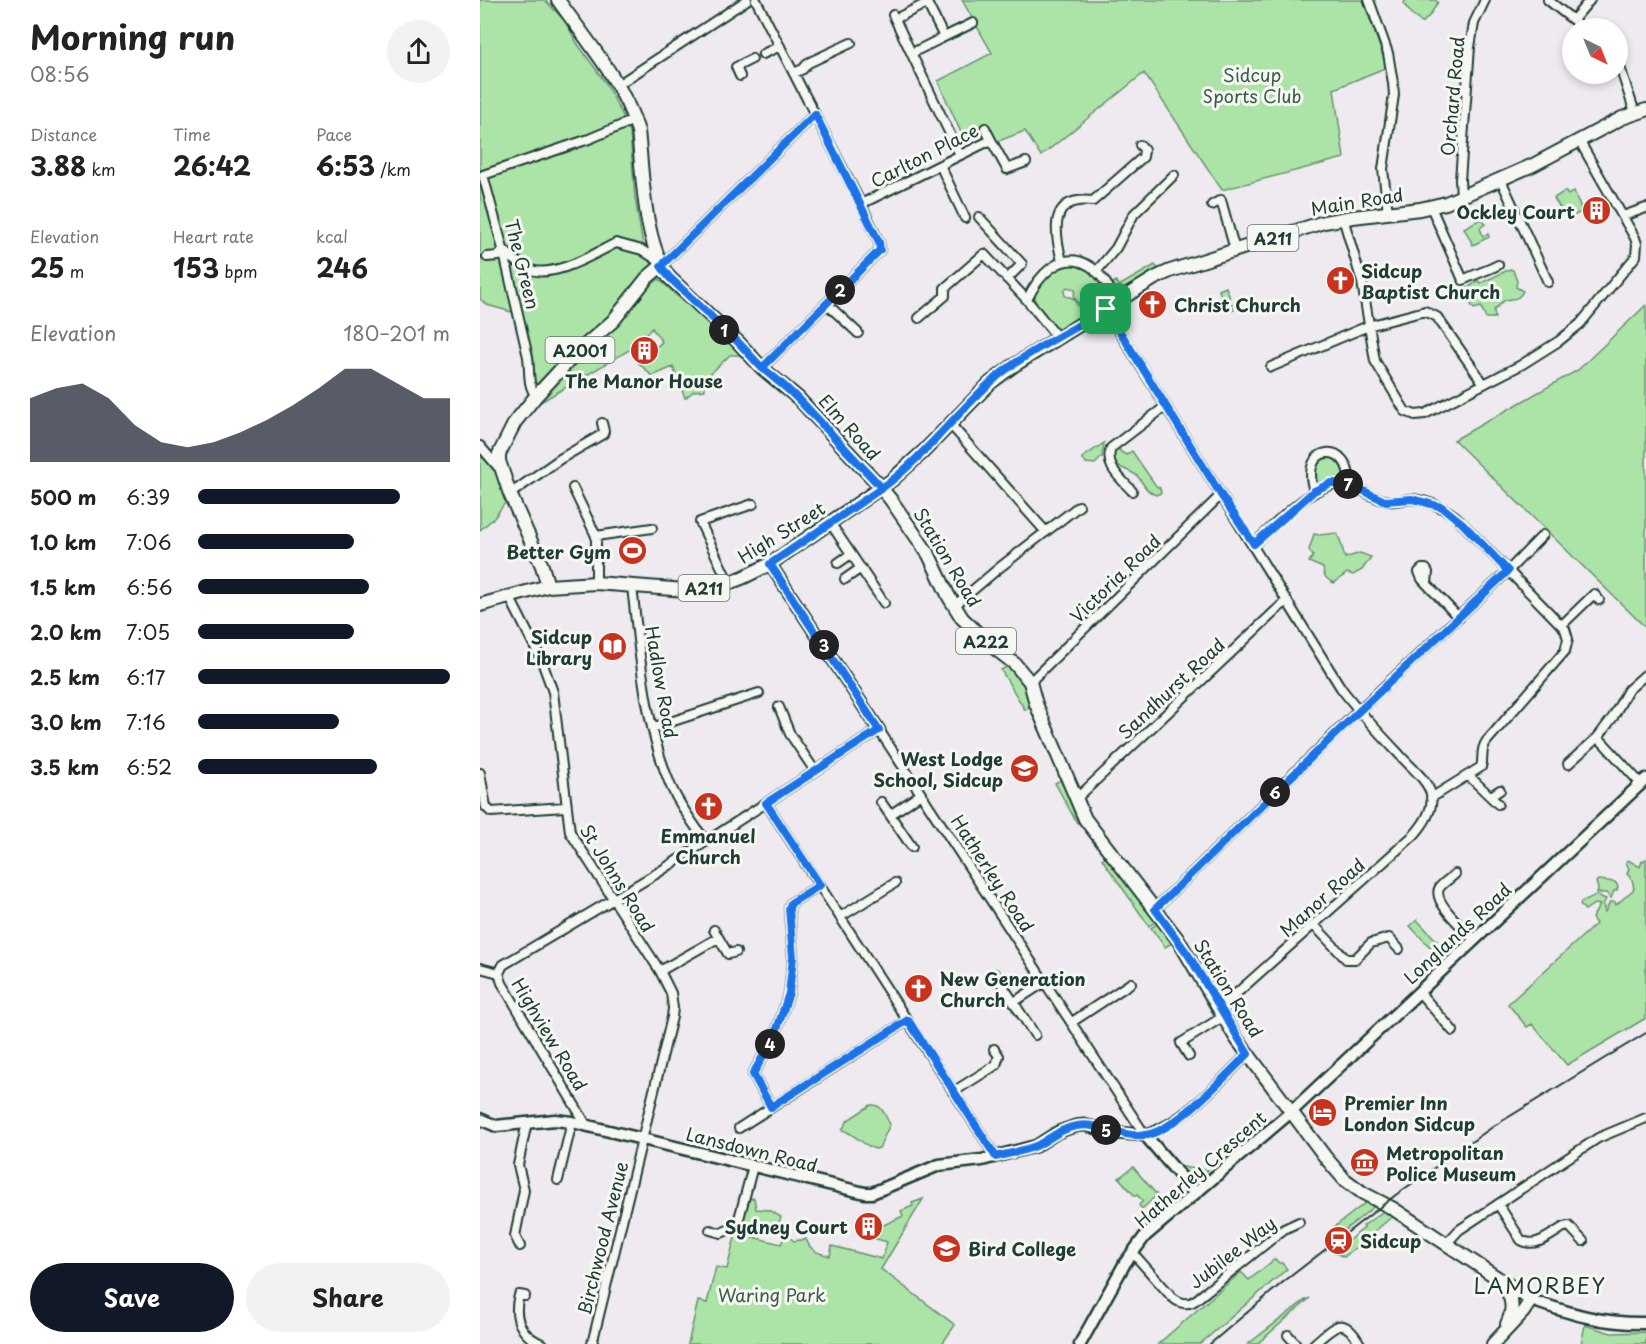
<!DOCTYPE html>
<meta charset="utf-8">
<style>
body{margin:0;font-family:"Playpen Sans",sans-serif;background:#f2f2f2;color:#222;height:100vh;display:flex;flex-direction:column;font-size:22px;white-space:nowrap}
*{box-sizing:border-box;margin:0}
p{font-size:20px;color:#767676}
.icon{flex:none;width:33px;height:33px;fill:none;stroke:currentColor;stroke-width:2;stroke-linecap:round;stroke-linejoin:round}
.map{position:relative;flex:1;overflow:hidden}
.details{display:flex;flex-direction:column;background:#fff;width:480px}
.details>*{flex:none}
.needle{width:39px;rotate:137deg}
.tools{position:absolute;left:1082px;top:18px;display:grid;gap:12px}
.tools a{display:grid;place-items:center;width:66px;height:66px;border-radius:50%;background:#fff;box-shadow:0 3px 9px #0003;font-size:30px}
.pin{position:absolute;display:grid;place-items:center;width:51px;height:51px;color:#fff;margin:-26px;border-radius:12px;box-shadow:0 3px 9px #0006}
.km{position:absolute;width:30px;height:30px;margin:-15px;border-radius:50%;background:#222;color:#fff;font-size:16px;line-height:30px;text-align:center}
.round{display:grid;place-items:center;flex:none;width:63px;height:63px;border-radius:32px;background:#f2f2f2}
.head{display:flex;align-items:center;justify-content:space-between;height:102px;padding:0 30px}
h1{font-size:33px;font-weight:700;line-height:45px}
.figures{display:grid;grid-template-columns:repeat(3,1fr);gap:9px;height:102px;padding:6px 30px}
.figures div{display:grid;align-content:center}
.figures b{font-size:26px;font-weight:700}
.figures small{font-size:16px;font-weight:400}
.figures p{font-size:16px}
.chart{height:168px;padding:12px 30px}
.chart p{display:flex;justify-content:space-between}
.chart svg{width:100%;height:108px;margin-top:6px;fill:#111827;opacity:.7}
.primary-button{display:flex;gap:12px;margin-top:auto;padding:12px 30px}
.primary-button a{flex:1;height:69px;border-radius:36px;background:#111827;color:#fff;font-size:24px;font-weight:700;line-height:69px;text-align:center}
.primary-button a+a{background:#f2f2f2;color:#222}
ul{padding:0 30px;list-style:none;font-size:20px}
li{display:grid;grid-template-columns:96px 72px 1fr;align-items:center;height:45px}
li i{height:15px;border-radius:8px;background:#111827}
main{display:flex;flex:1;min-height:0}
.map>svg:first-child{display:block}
</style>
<main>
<section class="details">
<div class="head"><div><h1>Morning run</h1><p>08:56</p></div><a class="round"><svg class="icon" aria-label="share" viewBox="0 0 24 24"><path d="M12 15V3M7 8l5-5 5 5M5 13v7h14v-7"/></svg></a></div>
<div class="figures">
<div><p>Distance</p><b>3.88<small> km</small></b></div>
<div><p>Time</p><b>26:42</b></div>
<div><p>Pace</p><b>6:53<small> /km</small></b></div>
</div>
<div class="figures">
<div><p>Elevation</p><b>25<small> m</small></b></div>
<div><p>Heart rate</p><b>153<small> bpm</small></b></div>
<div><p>kcal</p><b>246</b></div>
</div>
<div class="chart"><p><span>Elevation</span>180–201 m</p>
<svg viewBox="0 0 160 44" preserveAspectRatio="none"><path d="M0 44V18L10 14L20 12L30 18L40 29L50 36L60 38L70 36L80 32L90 27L100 21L110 14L120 6L130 6L140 12L150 18L160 18V44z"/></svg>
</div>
<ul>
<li><b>500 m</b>6:39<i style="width:80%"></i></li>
<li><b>1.0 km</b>7:06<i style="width:62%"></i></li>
<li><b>1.5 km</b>6:56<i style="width:68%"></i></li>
<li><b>2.0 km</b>7:05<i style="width:62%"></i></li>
<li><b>2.5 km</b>6:17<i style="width:100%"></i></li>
<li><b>3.0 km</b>7:16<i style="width:56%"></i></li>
<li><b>3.5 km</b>6:52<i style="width:71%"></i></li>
</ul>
<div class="primary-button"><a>Save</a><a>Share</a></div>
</section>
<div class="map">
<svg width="1166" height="1344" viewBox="0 0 1166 1344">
<rect width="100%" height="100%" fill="#eeeaf0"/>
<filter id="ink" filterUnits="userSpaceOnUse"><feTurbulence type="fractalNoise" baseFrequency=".0167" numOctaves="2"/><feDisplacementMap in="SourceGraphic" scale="12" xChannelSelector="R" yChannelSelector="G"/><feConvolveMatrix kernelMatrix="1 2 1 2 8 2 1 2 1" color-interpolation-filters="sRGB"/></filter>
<g filter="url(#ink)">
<!-- green -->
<path fill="#ace4a8" stroke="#66906e" stroke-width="1.5" d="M0 0H65L85 21 97 43 125 82 144 118 150 132 155 198 164 251 181 266 164 290 179 279 197 296 266 351 261 355H250L224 380 225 390 214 391 205 398 193 367 172 376 158 362 182 342 172 328 151 349 61 402 58 394 56 396 35 305 32 312 7 305 0 299Z
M482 0H883L907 67 854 89 864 158 742 190 664 73 561 156 545 131 516 142 508 125 483 137 458 81 512 53Z
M925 0H955L958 2 950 15 942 23 932 15 924 4Z
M1085 191 1088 195 1094 191 1102 211 1087 220 1074 198Z
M1002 218 1005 224 1000 228 1003 236 1008 234 1009 237 993 245 984 228Z
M588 265C610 264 620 283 631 299L607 315 594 297 595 289 587 287 584 291 585 296 593 298 605 317 579 331C572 323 562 315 557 306 547 288 573 267 588 265Z
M675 265 679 270 641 292 638 291 632 284 636 281 639 286Z
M1030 269 1033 270 1037 281 1036 287 1043 291C1039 300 1034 298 1026 300 1022 301 1018 307 1014 310L1015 318H1006L1001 307 994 309 991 305 995 299 987 301 989 296 982 295V292L998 281 1001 283Z
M746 287 754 310 747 312 739 290Z
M1166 305V628L974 440 1098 370Z
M624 443 622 457 615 464 606 463 602 458Z
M638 447 641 452 646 455 652 451 676 486 680 488 681 493 676 495C666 491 665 486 659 478 654 471 644 471 638 465 635 461 634 456 634 451Z
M4 455 16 467 28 499 14 518 0 530V460Z
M847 456C858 457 865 466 865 477L846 480 836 484C829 473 836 461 847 456Z
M856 533 860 540 865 558 880 553 891 557 882 570 873 575 867 573 854 583C846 579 844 577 843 568L829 562 833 556 829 550 834 534 840 535Z
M530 665 548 688 554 704 545 710 521 670Z
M584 778 601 820 597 823 575 783Z
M628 855 678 920 669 926 622 859Z
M1166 859V1018L1087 1065 1052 1024 1047 1027 1028 1004 1116 924 1112 918 1120 905 1114 904 1105 910 1100 905 1101 902 1116 895 1126 899 1123 905 1125 912 1130 902H1135L1136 905 1154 889 1152 879 1147 874 1149 869 1146 862 1148 860 1160 867 1162 861Z
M1118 880 1135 882 1138 886 1137 890 1134 891 1131 898 1126 893H1117L1118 889 1116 882Z
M937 920 957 941 950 947 930 926Z
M680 922 694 942 685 947 671 928Z
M391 1105C403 1104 404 1115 410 1124L399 1148 395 1149C382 1145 374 1133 362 1130L368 1120Z
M699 1166 708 1168 728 1170 714 1183Z
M653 1167 677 1195 662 1209 659 1205 663 1201 657 1195 655 1196 639 1178Z
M274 1198 276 1209 289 1210 301 1217 298 1225 293 1228 266 1222 263 1218 268 1199Z
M443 1199 401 1269 475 1325 462 1344H208L218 1301 227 1303 236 1267 247 1269 256 1233 301 1244 304 1238 309 1237 314 1241 326 1239C330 1251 338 1253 350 1256L352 1246 402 1259 407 1242 393 1238 395 1229 423 1216 421 1211 433 1206 432 1203Z
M888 1201 896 1205 855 1238 849 1231Z
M905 1210 914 1215 864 1257 854 1252 884 1228 883 1226Z
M795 1259 799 1263H802L807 1269 720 1344H678L761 1272 769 1280Z
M830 1298 777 1344H768L824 1301Z
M1105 1325 1131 1333 1166 1332V1344H1101Z"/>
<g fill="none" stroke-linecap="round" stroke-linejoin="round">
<defs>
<path id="street" d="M276 0 381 204 399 242 400 250 282 368
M889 0 908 53 913 83 914 95 903 169 908 213
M1068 0 1103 28
M413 15 480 155
M415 19 447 3 464 37 493 23
M1093 20 1110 0
M432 53 464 37
M283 54 300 46
M1137 58 1155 113
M314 73 323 69 328 63 371 43
M260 76 256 67 272 59
M136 86 267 0
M511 140 527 169 546 162
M460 165 485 218
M1021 180 1068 282
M981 197 980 180 990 47 994 23 1005 0
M381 204 511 140 505 128
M732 205 741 200 755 250
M951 207 983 280C995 274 1006 271 1018 265
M1143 216 1166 208
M499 217 542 264 527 279
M863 218 882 282 895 361 925 411 935 415 945 414 1041 365 1079 341 1100 324 1156 256 1157 244 1155 238 1100 142
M24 250C30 256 38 264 46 268 71 281 114 254 136 243L162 250 177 260
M7 257 19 256 23 250
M582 261C574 231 569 196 613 201L663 157 664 149 660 145
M181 266 335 114
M616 272 636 248 654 214 694 175
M347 304 378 333
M626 310 861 688C879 712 899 733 919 754 929 766 947 779 951 794 954 809 943 825 934 835L739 1009
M439 318 465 296V288L504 254 547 300
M578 338 547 300C557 278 580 249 608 265 621 272 630 290 638 302
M791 367 888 326 945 311 957 317 1004 384
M56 396C47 385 50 371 48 357L23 249 3 175 109 139 154 120
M470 424 566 532
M0 446 18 467
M93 488 116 536V583
M652 491C641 478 624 467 631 448L686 406
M834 491C818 443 872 440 869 484
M30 494 80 459 123 434 124 431 122 423
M351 524 404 603
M116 536 172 528
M774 544C794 526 839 476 867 484 882 488 894 500 910 501 917 502 925 499 933 499 948 501 963 507 975 516L1085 629 1088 639 1085 651 1006 742C1000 751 1004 758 1001 767L951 798
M358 563 371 554
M365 579 381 568
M249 583 220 522 273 504
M947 584 948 572 946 569H942L939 572 942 579 979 618
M152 587C160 653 164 722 190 784 198 804 214 824 226 842
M29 596 61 659 73 692 90 832 180 971 191 993 193 1008 192 1017 112 1344
M474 606 519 568 599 506
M1082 625 1114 594 1119 600
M550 682 741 495
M299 707 310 734 335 771
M172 728 279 693
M1088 764 1118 737
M0 773 6 807 11 812 85 807
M989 776 1018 804
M1161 784 1118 737 1133 717 1148 690 1165 675
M1011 796 1020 790
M596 799 807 600
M401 802 410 815
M286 803 516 1157
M432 847 410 815 441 794
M975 874C971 878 964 882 960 887 950 900 985 930 995 940
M675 909 876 713 1028 571 1063 535
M360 917 415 883
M834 925 866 959H875L891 943 909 938 919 949
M234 930 248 954 256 952
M0 968 19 973
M180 971 238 938
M19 973 23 965 179 872 399 730 665 1135C706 1121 737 1084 768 1054
M19 973 22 983 107 1126
M515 974 555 1035
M939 992 973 1031
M534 1002 565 982
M592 1022 651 983
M709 1056 701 1043 744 1016
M473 1092 516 1065 519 1056 514 1049
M291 1107 273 1074 295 1035 309 993 313 958 309 908 311 903 340 885
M259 1128 428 1020
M78 1180 92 1122
M1018 1204 1041 1240C1056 1249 1071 1234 1084 1227L1089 1226 1103 1241
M230 1230 241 1233 257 1226 273 1166
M966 1244 979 1230 1118 1138 1166 1118
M40 1246 35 1236 44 1190 38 1165 47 1122
M652 1252 692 1297C700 1304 709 1306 717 1299L804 1229 819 1222
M45 1296 39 1295C33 1317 40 1335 62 1344
M808 1335 816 1344
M834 1344C855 1326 863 1314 880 1344"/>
<path id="secondary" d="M290 564 399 730
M0 1119 16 1126 75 1120 92 1122 385 1193H392L459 1165 502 1160 556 1146 578 1132 595 1126 604 1125 636 1133 665 1135 715 1193
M1051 1300C1091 1314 1123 1324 1166 1323
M600 1344 645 1263 665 1236 811 1112 1166 779"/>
<path id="primary" d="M78 0C107 41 143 82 158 131 163 175 163 241 189 277L258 342 282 368 318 398 397 483 411 500 449 555 469 597 482 618 508 643 535 664 550 682 556 704 605 819 699 941 756 1038 846 1158 864 1179 883 1193 912 1208 1051 1300 1043 1312 1013 1344
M68 586 62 566 30 494 19 461V454L35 422 56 396 95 354 133 321 167 278 181 266
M0 605 68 586 116 583 205 590 249 583 264 577 290 564 412 480 444 451 510 383 533 366 675 278 690 271 844 222 873 217 940 209 966 203 1053 165 1142 118 1166 110
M1022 1282C1032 1297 1035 1308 1027 1324"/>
</defs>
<!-- street casing -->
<use href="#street" stroke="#1f3d34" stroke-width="12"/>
<!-- secondary casing -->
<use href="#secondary" stroke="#1f3d34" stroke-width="15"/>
<!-- primary casing -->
<use href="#primary" stroke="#1f3d34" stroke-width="16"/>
<!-- street -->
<use href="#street" stroke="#f6f6f2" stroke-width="8"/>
<!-- secondary -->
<use href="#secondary" stroke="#f6f6f2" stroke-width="10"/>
<!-- primary -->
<use href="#primary" stroke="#f6f6f2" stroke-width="12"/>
<!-- rail -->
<path stroke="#1f3d34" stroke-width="2" d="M730 1344 802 1283 917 1194 1014 1126 1166 1033"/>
</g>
</g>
<g fill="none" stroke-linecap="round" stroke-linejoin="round" filter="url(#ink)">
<defs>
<path id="route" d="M626 309C590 332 541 354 510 383 473 417 442 459 402 488L397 483 318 398 282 368 258 342 189 277 181 266 335 114 399 242 400 250 282 368C310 388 330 412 353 436 369 454 386 470 402 488L290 564 399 730 286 803 340 885 311 903 309 908 313 958 309 993 295 1035 273 1074 291 1107 428 1020 516 1157C529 1153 544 1151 556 1146 570 1139 581 1128 597 1126 619 1122 642 1138 665 1135 695 1132 745 1076 768 1054L709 956 675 909 876 714 1028 571 982 523 962 507 932 499 905 501 869 484 860 483H851L834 491 774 544 741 495 626 309"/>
</defs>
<!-- route casing -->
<use href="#route" stroke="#fff" stroke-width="12"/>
<!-- route -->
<use href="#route" stroke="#1a73e8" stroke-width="8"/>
</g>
<!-- icons -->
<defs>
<symbol id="building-disc" viewBox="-11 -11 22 22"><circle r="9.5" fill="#c8321e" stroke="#f6f6f2"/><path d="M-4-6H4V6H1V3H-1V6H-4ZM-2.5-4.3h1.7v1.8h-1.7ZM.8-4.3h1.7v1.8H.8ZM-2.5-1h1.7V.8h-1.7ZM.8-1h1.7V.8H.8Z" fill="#fff"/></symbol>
<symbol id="church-disc" viewBox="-11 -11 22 22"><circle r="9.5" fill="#c8321e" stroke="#f6f6f2"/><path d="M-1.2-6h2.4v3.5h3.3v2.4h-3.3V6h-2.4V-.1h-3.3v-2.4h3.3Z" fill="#fff"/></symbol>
<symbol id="stadium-disc" viewBox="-11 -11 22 22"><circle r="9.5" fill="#c8321e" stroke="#f6f6f2"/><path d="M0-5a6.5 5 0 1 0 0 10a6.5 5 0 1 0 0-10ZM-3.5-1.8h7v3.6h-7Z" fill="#fff"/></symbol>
<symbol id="library-disc" viewBox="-11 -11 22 22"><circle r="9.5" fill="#c8321e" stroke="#f6f6f2"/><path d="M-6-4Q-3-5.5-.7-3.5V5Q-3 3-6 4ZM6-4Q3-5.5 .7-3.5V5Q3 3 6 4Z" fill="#fff"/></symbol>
<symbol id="school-disc" viewBox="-11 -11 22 22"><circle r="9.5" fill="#c8321e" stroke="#f6f6f2"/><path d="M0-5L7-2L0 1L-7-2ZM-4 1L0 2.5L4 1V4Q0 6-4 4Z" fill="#fff"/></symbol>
<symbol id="hotel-disc" viewBox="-11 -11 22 22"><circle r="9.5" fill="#c8321e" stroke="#f6f6f2"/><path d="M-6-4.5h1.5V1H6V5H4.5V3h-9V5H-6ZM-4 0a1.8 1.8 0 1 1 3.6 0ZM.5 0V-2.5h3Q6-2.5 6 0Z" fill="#fff"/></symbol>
<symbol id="museum-disc" viewBox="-11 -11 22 22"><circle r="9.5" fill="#c8321e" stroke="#f6f6f2"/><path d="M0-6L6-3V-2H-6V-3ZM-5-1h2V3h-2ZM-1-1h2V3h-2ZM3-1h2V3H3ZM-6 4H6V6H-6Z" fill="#fff"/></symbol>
<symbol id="station-disc" viewBox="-11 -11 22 22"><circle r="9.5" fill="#c8321e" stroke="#f6f6f2"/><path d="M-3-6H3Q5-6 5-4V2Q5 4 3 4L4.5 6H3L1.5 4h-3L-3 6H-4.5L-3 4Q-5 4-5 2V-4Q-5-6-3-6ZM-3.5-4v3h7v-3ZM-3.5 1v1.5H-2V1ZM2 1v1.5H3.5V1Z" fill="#fff"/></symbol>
<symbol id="university-disc" viewBox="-11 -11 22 22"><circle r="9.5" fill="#c8321e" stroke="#f6f6f2"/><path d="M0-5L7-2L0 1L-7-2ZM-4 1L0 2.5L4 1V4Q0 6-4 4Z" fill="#fff"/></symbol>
</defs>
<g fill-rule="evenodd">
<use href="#building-disc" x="1100" y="194" width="33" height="33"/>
<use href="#church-disc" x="844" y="264" width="33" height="33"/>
<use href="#church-disc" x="656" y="288" width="33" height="33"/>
<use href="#building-disc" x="148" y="334" width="33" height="33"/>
<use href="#stadium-disc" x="136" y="534" width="33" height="33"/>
<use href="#library-disc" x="116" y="630" width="33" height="33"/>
<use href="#school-disc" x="528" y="752" width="33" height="33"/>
<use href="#church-disc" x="212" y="790" width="33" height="33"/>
<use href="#church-disc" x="422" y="972" width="33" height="33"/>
<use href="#hotel-disc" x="826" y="1096" width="33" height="33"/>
<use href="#museum-disc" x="868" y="1146" width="33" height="33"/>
<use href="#building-disc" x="372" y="1210" width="33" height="33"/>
<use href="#station-disc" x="842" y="1224" width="33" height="33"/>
<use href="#university-disc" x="450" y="1232" width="33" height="33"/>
</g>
<g text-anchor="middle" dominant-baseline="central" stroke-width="6" stroke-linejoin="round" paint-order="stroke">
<!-- shield labels -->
<g fill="#f6f6f2" stroke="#60746d" stroke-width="1.5">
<rect x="767.5" y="225" width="51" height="26" rx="4.5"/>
<rect x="65.5" y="337" width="69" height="26" rx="4.5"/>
<rect x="198.5" y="575" width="51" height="26" rx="4.5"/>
<rect x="476" y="628" width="60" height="26" rx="4.5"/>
</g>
<g font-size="16" font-weight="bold" fill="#1f3d34">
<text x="793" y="238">A211</text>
<text x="100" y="350">A2001</text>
<text x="224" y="588">A211</text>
<text x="506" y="641">A222</text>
</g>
<!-- park labels -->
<g font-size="18" fill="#3b5e4b" stroke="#f6f6f2">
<text x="772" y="74">Sidcup<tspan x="772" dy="21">Sports Club</tspan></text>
<text x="292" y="1294">Waring Park</text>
</g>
<!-- street labels -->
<g font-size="18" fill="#1f3d34" stroke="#f6f6f2">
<text transform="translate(972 96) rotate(-85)">Orchard Road</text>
<text transform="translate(444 155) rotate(-27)">Carlton Place</text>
<text transform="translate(877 201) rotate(-9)">Main Road</text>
<text transform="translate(43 264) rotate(76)">The Green</text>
<text transform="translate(370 427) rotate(48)">Elm Road</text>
<text transform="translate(301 532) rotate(-32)">High Street</text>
<text transform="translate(468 557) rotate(59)">Station Road</text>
<text transform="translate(635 578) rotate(-44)">Victoria Road</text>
<text transform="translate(182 682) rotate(80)">Hadlow Road</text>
<text transform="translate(691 688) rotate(-43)">Sandhurst Road</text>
<text transform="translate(513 873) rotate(57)">Hatherley Road</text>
<text transform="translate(138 878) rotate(58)">St Johns Road</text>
<text transform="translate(842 897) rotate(-42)">Manor Road</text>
<text transform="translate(977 933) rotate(-43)">Longlands Road</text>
<text transform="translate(749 988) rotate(58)">Station Road</text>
<text transform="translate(70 1034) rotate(59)">Highview Road</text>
<text transform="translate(272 1149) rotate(14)">Lansdown Road</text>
<text transform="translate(720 1169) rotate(-41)">Hatherley Crescent</text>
<text transform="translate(122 1238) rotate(-76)">Birchwood Avenue</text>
<text transform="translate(752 1252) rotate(-38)">Jubilee Way</text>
</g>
<!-- poi labels -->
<g font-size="18" font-weight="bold" fill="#1f3d34" stroke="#f6f6f2" text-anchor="start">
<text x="1095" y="211" text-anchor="end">Ockley Court</text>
<text x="881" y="270">Sidcup<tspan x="881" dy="21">Baptist Church</tspan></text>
<text x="694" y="304">Christ Church</text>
<text x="164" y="380" text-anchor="middle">The Manor House</text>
<text x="131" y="551" text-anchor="end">Better Gym</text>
<text x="112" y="636" text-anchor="end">Sidcup<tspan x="112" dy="21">Library</tspan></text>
<text x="523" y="758" text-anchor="end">West Lodge<tspan x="523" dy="21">School, Sidcup</tspan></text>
<text x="228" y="835" text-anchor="middle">Emmanuel<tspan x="228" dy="21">Church</tspan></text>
<text x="460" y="978">New Generation<tspan x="460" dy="21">Church</tspan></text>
<text x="864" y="1102">Premier Inn<tspan x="864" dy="21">London Sidcup</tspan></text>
<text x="906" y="1152">Metropolitan<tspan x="906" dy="21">Police Museum</tspan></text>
<text x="368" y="1226" text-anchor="end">Sydney Court</text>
<text x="880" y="1240">Sidcup</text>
<text x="488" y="1248">Bird College</text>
</g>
<!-- quarter labels -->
<g font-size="21" letter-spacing="1.5" fill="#1f3d34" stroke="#f6f6f2">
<text x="1060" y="1285">LAMORBEY</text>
</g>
</g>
</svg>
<div class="tools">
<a><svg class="needle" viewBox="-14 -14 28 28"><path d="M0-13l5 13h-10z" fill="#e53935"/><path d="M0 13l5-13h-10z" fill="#767676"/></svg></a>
</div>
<div class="pin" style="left:626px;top:309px;background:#1e9e55"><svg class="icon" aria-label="arrive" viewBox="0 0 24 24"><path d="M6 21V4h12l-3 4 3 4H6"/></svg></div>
<b class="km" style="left:244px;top:330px">1</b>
<b class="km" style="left:360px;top:290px">2</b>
<b class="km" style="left:344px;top:645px">3</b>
<b class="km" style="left:290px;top:1044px">4</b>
<b class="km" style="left:626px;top:1130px">5</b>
<b class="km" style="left:795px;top:792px">6</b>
<b class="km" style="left:868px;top:484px">7</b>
</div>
</main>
